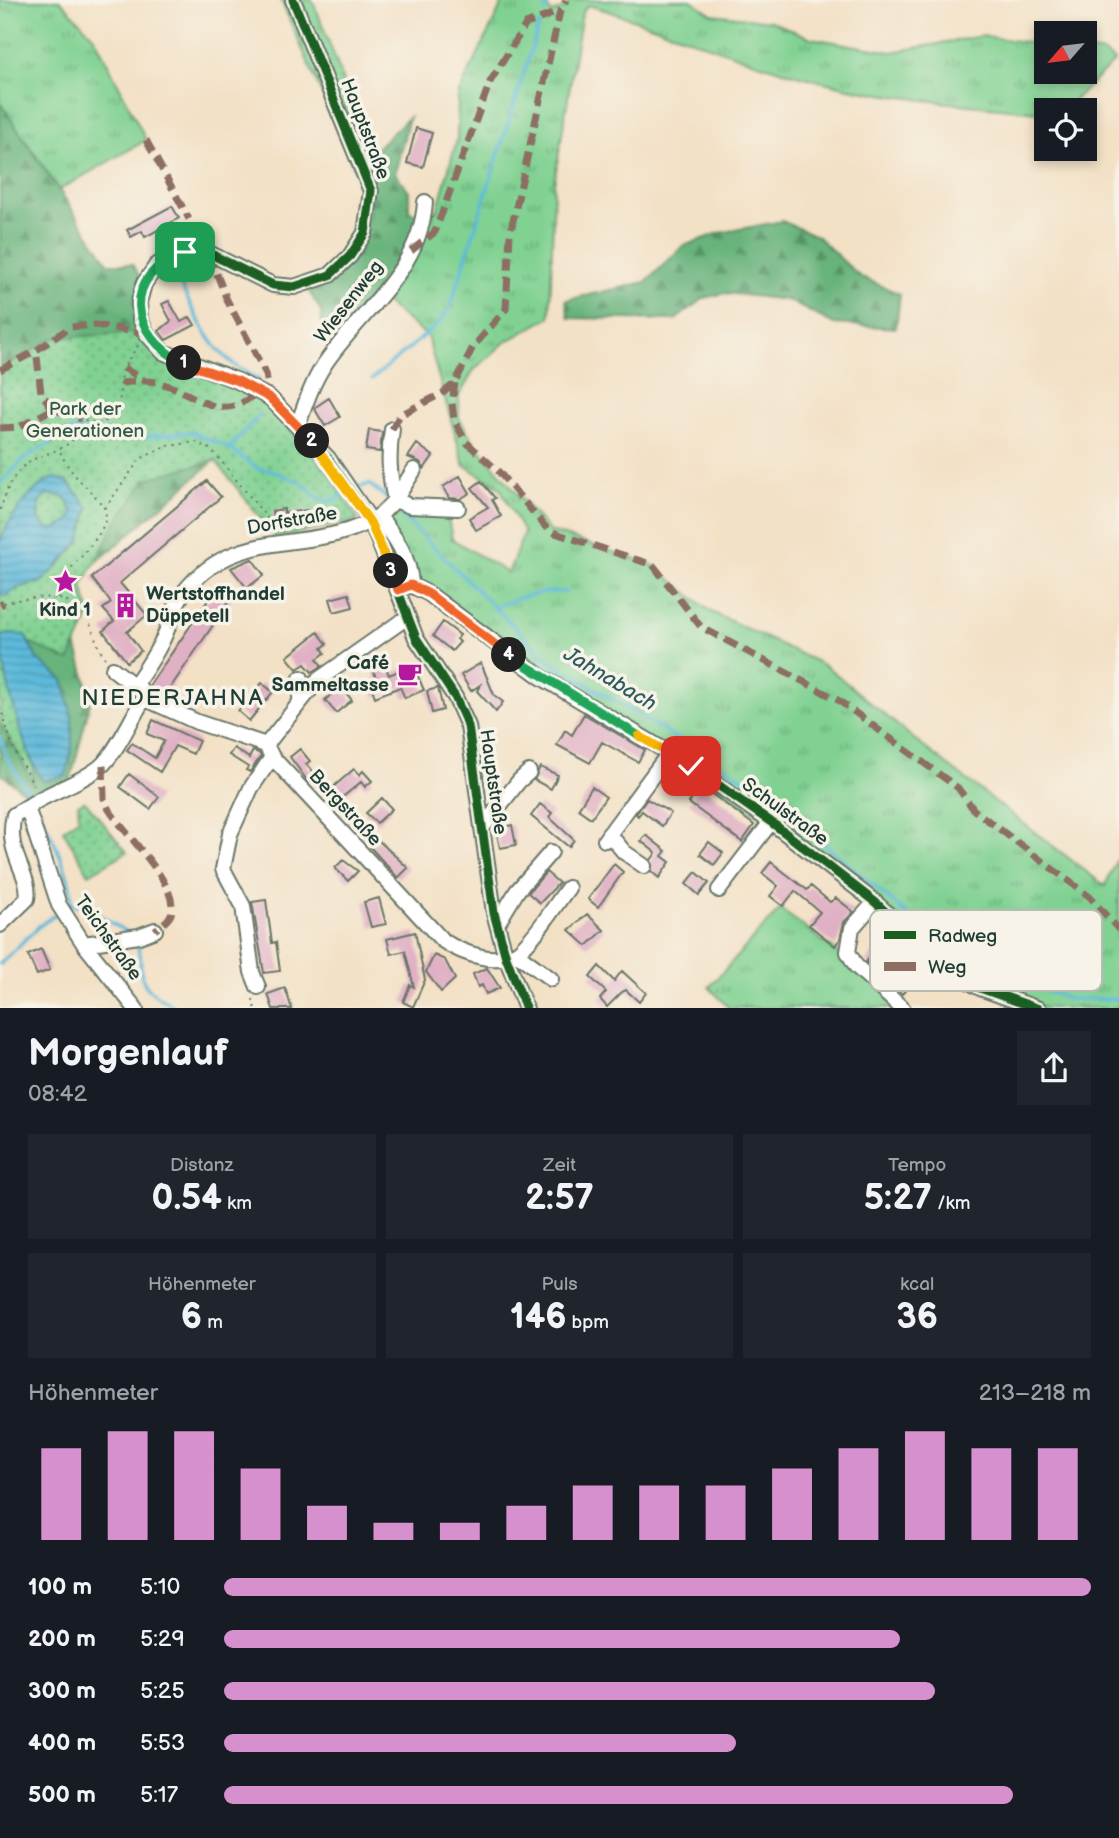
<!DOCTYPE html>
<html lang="de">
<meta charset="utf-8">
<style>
body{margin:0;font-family:"Balsamiq Sans",sans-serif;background:#20242c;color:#f1f3f6;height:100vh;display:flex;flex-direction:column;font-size:26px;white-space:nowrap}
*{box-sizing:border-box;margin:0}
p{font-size:23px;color:#9ea1a6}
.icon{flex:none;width:38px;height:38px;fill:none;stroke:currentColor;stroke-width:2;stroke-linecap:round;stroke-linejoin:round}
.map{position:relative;height:1008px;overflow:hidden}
.sheet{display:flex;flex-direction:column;background:#171b24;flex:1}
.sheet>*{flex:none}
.needle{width:46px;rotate:242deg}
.fabs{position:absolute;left:1034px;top:21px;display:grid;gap:14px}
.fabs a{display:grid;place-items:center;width:63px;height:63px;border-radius:0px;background:#171b24;box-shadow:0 4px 10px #0003;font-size:35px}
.pin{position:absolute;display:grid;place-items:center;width:60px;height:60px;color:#fff;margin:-30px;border-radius:14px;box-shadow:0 4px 10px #0006}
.km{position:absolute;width:35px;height:35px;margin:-18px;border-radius:50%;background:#222;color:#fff;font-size:19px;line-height:35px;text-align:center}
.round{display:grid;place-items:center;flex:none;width:74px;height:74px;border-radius:0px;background:#20242c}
.overview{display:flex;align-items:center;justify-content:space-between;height:119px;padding:0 28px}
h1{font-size:38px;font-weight:700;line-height:52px}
.metrics{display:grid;grid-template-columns:repeat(3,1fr);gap:10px;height:119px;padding:7px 28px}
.metrics div{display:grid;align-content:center;border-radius:0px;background:#20242c;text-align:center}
.metrics b{font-size:35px;font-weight:700}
.metrics small{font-size:19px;font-weight:400}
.metrics p{font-size:19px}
.chart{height:196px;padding:14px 28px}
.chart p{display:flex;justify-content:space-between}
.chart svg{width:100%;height:126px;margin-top:7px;stroke:#d690ce;stroke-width:6}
ul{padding:0 28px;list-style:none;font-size:23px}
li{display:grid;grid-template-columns:112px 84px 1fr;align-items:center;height:52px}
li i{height:18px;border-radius:9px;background:#d690ce}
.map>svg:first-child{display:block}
</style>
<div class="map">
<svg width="1119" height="1009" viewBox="0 0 1119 1009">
<defs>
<pattern id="grass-tufts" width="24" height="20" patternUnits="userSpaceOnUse" patternTransform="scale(1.75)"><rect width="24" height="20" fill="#80d192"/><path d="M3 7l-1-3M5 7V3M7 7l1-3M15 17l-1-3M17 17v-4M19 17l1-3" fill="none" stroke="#68ab78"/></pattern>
<pattern id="forest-firs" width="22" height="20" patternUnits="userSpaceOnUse" patternTransform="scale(1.75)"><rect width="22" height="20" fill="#68b37c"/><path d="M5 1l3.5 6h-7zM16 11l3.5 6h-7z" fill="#559366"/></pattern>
<pattern id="park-dots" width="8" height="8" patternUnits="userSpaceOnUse" patternTransform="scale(1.75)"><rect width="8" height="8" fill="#80d192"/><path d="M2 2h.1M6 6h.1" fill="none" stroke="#68ab78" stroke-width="1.8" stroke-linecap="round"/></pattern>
<pattern id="water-rules" width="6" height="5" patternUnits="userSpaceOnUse" patternTransform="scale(1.75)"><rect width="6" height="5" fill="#5db9db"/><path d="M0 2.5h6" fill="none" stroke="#4c98b2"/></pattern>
</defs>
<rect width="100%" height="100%" fill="#f7f3e8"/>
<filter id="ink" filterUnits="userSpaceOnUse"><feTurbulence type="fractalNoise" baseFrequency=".0143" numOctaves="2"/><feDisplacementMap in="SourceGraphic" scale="14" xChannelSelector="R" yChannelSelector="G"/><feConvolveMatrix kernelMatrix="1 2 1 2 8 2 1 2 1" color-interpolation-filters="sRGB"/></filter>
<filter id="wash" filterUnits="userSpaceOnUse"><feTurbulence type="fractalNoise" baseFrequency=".00686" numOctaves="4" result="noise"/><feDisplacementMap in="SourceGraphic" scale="28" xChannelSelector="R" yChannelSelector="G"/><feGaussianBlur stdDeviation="1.57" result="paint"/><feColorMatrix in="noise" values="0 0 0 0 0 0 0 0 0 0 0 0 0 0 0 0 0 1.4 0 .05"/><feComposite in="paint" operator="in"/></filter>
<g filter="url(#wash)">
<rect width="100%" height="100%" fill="#f3e1c6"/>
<!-- grass -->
<path fill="url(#grass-tufts)" stroke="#508763" stroke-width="2" d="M0 0H60L95 38 146 140 59 190 0 103Z
M281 0H312C334 50 348 102 374 150L361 163 365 207 358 177Z
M504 0H541L552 13 567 7 569 0H691L712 14 771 21 811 38 892 52 982 36 1046 45V72H1085V50L1103 53 1115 61 1064 110H1046V113C979 105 902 101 836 85 751 66 671 29 588 5L582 13 554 183 550 317 504 343 474 370 459 396V418L475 444 549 531 653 565 711 612 826 666 920 744 1105 886 1119 855V1008H1039L980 988 771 822 411 585 379 516 395 500 446 507 452 539 508 573 524 533 500 488 464 465 427 336 381 299 424 215 437 211 457 139 458 95Z
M780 909 856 966 903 1008H729L709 987Z"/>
<!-- forest -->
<path fill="url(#forest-firs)" stroke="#447858" stroke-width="2" d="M0 103 109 264H132L142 280 134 303 158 355 267 401 215 460 84 573 73 633 91 699 70 782 27 794 0 773V660L33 767 72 748V717L63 680 37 659 25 635 0 542Z
M409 117 395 173 409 191V212L424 215 418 239 341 346 323 335 321 311 305 285 330 275 369 214 361 163Z
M782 221 817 236 859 276 900 294 896 328 834 324 787 300 725 293 704 298 675 320 569 318 566 300 646 282 683 246 719 233Z"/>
<!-- park -->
<path fill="url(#park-dots)" stroke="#508763" stroke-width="2" d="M134 333 142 341 186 368 267 401 330 475 358 520 276 538 215 460 146 479 116 523 82 586 90 614 69 661 10 634 18 723 33 767V786L20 756 0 723V369L54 338Z
M85 801 127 852 89 874 63 830 79 818 78 804Z"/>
<!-- water -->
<path fill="url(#water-rules)" stroke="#3e7b88" stroke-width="2" fill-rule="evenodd" d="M55 478 68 482 89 508 80 541 56 568 41 582 20 587 5 596 0 593C0 578 0 558 0 543 5 524 35 482 55 478ZM48 494 67 498 73 514 69 522 53 530 44 526 38 517 39 502Z
M10 634 25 635 37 659 63 680 72 717V748L66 776 43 781C24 754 0 668 2 636Z"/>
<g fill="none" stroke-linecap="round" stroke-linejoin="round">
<!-- stream -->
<path stroke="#5db9db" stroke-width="3.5" d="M545 12 550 0
M175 273C196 316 212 360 259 379
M372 379 437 325 450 308 539 25
M229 448 260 414
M337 458 358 487
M0 484 25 458 74 429 97 434 107 432 123 439 192 432 229 448 258 469 271 470 304 484 315 496 329 502 349 493
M355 489 369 484 387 498
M395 509 549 661 759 788 957 957 1068 999H1119
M493 608C516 598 542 589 566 592
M0 737 7 758 31 797
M36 807C49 829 74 879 71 904L66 907
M71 904 89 909 128 933
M135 942C144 955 138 967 143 980 147 993 167 1001 177 1009
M0 964 38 927 56 914"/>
</g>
<g id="blocks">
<!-- building -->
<path fill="#e0b0c4" d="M416 128 432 133 423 167 407 163Z
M172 206 179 218 145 237 142 231 131 237 127 230Z
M169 301 181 322 190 317 195 325 166 340 159 331 171 321 162 304Z
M329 398 340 417 325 426 314 408Z
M369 430 382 432 380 452 366 450Z
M417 444 433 456 424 469 420 462 408 457Z
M460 476 470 493 460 499 449 498 443 487Z
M207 481 221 497 120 583 147 615 127 632 141 651 127 662 103 631 114 621 103 609 111 603 92 578Z
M481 481 495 498 492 500 501 516 476 530 469 518 488 507 472 488Z
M284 509V513L307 510 309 521 274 523 272 511Z
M252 559 264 575 247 588 231 568Z
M220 583 235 593 164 697 155 692 149 686Z
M349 594 353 607 334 612 330 599Z
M443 622 460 635 457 639 460 642 452 651 433 636Z
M318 632 327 644 322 648 325 653 317 659 322 666 312 672 305 664 297 669 287 657Z
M380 655 389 675 413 665 424 690 405 698 400 687 375 697 370 683 377 680 369 660Z
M481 663 494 695 503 702 496 712 477 691 480 685 471 691 461 675Z
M262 683 273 692 249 721 238 711Z
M341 687 352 700 336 713 325 700Z
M438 688 443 710 432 713 427 691Z
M584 714 645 750 638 762 602 742 590 763 557 745 565 730 572 735Z
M153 720 199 741 193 754 175 746 160 772 127 750 132 743 155 758 164 741 147 734Z
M234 748 249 758 253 751 259 753 261 756 250 772 246 770 248 767 229 755Z
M300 749 310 761 306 764 316 776 309 783 290 757Z
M540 767 558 775 551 789 534 780Z
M354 769 359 775 363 771 372 781 365 787 361 782 333 805 324 795Z
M129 774 159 797 150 809 120 787Z
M701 786 754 825 742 842 689 803Z
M592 787 606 797 591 818 578 809Z
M382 798 392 809 377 823 366 813Z
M647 799 671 813 662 826 642 811 638 816 636 814Z
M540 804 552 813 549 817 574 840 569 847 531 816Z
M512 825 516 845 500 848 496 829Z
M646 835 666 851 662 856 670 862 659 878 652 872 651 860 656 853 641 841Z
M378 840 408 868 398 878 370 847Z
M709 842 723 853 714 865 700 854Z
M343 860 358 871 348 881 335 868Z
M771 862 807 890 811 886 830 902 836 898 854 912 844 922 840 939 835 946 809 925 820 912 795 891 783 906 770 896 778 886 762 873Z
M614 864 623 872 598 907 588 899Z
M546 872 559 883 540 903 528 893Z
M696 872 709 883 699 895 686 884Z
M379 898 386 924 371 927 364 902Z
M266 900 272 943 276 942 280 971 264 973 252 902Z
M587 914 604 930 587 946 569 930Z
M415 932 425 980 413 1007 403 1002 410 985 414 987 405 951 391 954 387 939Z
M41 949 50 970 37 975 28 955Z
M875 951 913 982 902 994 866 962Z
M434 955 445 960 455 979 441 992 426 972Z
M599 966 614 981 622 971 646 993 639 1002 626 990 622 992 607 1007 600 999 606 992 590 977Z
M487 968 500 988 486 994 482 985 478 987 473 974Z
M285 988 292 1009H273L268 994Z"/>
</g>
</g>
<g filter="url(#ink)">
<use href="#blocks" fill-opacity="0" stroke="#697667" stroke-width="2"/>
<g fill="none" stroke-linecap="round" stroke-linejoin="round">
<defs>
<path id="minor" d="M293 0 371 191 365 233 350 256 330 275 294 287 273 285 209 253 185 252 167 258 156 266 144 284 139 302 140 319 147 334 163 352 238 381 270 398 328 458 371 521 416 638 455 697 468 726 494 913 506 957 526 1009
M298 425C305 405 312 383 324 365 359 312 421 271 425 202
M392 429C388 455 389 475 395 500L410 506 458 508
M379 516 395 500 414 470
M398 590 411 585 429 594 541 677 691 766 771 822 875 902 947 969 980 988 1039 1009
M113 669 141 691
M144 698 197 722 266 745 272 757 442 940C461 953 499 968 520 950 538 934 553 908 568 888
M144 698 137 682C146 669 155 655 162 641 170 626 173 606 184 592 239 522 316 557 379 516 395 537 410 557 411 585
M300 701 301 678
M266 745 318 680 406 618
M482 828 519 781 529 772
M609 834 624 852 644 866
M605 840 669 753
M719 890 771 822
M875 902 852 928 848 952 856 966 903 1009
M497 924 517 891 551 852
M0 925 27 899C32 874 4 854 14 815L27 807
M84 944 139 936 155 930
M516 953 551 979
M258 987 252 972 243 906 223 869 230 834 251 788 272 757
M136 1009 84 944 59 905 27 807C50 791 77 785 100 767 115 755 133 716 144 698"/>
</defs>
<!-- minor casing -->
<use href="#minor" stroke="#697667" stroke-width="18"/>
<!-- path -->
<path stroke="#697667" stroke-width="2" stroke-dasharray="2 5" stroke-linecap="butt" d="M105 508 140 459 167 446 196 442 212 450 277 530
M0 510C6 494 8 482 22 468 38 451 64 455 77 434 79 430 79 423 81 419L101 424C130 407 114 391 125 366 129 358 135 350 140 343
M58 599C60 592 61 584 64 578 74 561 117 526 103 506 89 487 69 475 60 451
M4 603C27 597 74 590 87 618 94 631 96 645 105 658
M0 707 14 750 35 787
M253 999 255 1009"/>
<!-- minor -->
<use href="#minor" stroke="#fff" stroke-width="14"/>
<!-- quiet -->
<path stroke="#8d6e63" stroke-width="7" stroke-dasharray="14 7" stroke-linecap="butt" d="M146 140 189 219
M411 251 435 232 490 82 526 24 560 11
M209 254 227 300 266 374 270 398
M37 357 41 393 53 409
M124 368 145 381
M0 370 34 352 70 327 96 325 147 334
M121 383C133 382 148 379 160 383 201 394 219 427 258 391
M455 383 452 403 454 420 466 442 499 472 549 531 653 565 701 627 838 700 958 788 974 810 1090 897 1119 930
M0 428 19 427 53 409 81 419
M392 429 400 415 443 393 455 383 473 347 506 309 510 234 560 11 566 0
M0 605 4 603
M103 765 104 798 108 808C124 834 174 879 172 909 172 919 162 924 155 930"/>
<defs>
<path id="cycleway" d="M293 0 371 191 365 233 350 256 330 275 294 287 273 285 209 253 185 252 167 258 156 266 144 284 139 302 140 319 147 334 163 352 238 381 270 398 328 458 371 521 416 638 455 697 468 726 494 913 506 957 526 1009
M398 590 411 585 429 594 541 677 691 766 771 822 875 902 947 969 980 988 1039 1009"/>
</defs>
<!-- cycleway casing -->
<use href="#cycleway" stroke="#f7f3e8" stroke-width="13"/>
<!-- cycleway -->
<use href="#cycleway" stroke="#1b5e20" stroke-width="9"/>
</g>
</g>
<g fill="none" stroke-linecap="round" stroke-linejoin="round" filter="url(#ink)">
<defs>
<path id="split-1" d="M184 363C128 335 121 275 185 252"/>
<path id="split-2" d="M184 363 238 381 270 398 312 441"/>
<path id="split-3" d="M312 441 370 522 391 571"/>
<path id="split-4" d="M391 571 398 590 411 585 429 594 509 655"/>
<path id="split-5" d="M509 655 639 736"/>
<path id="split-6" d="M639 736 691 766"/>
</defs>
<!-- split-1 casing -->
<use href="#split-1" stroke="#fff" stroke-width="14"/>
<!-- split-2 casing -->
<use href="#split-2" stroke="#fff" stroke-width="14"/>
<!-- split-3 casing -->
<use href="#split-3" stroke="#fff" stroke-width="14"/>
<!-- split-4 casing -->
<use href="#split-4" stroke="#fff" stroke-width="14"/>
<!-- split-5 casing -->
<use href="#split-5" stroke="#fff" stroke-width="14"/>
<!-- split-6 casing -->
<use href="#split-6" stroke="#fff" stroke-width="14"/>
<!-- split-1 -->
<use href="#split-1" stroke="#22a559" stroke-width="9"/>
<!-- split-2 -->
<use href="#split-2" stroke="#f0652b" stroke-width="9"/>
<!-- split-3 -->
<use href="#split-3" stroke="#f5b400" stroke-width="9"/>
<!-- split-4 -->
<use href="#split-4" stroke="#f0652b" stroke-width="9"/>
<!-- split-5 -->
<use href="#split-5" stroke="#22a559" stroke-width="9"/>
<!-- split-6 -->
<use href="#split-6" stroke="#f5b400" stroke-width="9"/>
</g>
<!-- icons -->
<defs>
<symbol id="sight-bare" viewBox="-9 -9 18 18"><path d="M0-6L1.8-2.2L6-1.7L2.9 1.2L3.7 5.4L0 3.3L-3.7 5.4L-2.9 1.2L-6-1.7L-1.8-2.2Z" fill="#b5179e" stroke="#f7f3e8" stroke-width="2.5" paint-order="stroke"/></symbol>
<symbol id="building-bare" viewBox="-9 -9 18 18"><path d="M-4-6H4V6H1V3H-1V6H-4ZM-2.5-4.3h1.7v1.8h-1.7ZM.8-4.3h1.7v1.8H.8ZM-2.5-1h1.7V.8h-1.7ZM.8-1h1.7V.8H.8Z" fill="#b5179e" stroke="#f7f3e8" stroke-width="2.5" paint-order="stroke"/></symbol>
<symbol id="cafe-bare" viewBox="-9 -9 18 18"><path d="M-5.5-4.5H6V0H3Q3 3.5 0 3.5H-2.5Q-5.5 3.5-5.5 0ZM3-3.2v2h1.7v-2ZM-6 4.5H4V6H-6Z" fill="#b5179e" stroke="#f7f3e8" stroke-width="2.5" paint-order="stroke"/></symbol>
</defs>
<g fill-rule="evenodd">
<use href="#sight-bare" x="48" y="564" width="35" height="35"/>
<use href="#building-bare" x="108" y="588" width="35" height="35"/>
<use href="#cafe-bare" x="392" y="656" width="35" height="35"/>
</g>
<g text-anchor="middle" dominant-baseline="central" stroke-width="7" stroke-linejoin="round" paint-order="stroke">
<!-- street labels -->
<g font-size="19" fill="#1f3d34" stroke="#f7f3e8">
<text transform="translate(365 129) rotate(69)">Hauptstraße</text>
<text transform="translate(349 302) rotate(-52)">Wiesenweg</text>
<text transform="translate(292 521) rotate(-10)">Dorfstraße</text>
<text transform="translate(493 782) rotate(82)">Hauptstraße</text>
<text transform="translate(345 808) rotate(47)">Bergstraße</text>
<text transform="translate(785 812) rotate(36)">Schulstraße</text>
<text transform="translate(108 938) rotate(54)">Teichstraße</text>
</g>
<!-- park labels -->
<g font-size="19" fill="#325b47" stroke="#f7f3e8">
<text x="85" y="409">Park der<tspan x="85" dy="22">Generationen</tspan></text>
</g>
<!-- poi labels -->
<g font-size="19" font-weight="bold" fill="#1f3d34" stroke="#f7f3e8" text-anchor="start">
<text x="146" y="594">Wertstoffhandel<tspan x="146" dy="22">Düppetell</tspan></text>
<text x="65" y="610" text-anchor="middle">Kind 1</text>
<text x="389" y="663" text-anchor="end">Café<tspan x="389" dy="22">Sammeltasse</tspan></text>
</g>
<!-- water labels -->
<g font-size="21" font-style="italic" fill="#2e5c5e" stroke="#f7f3e8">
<text transform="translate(610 679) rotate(31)">Jahnabach</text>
</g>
<!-- quarter labels -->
<g font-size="23" letter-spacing="2" fill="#1f3d34" stroke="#f7f3e8">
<text x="173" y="698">NIEDERJAHNA</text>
</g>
</g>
<!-- legend -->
<rect x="870" y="910" width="232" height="81" rx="10" fill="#f7f3e8" stroke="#b6bcb2" stroke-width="2"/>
<rect x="884" y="931" width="32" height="8" fill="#1b5e20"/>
<rect x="884" y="962" width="32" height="9" fill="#8d6e63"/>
<g font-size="19" fill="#1f3d34">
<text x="928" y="942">Radweg</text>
<text x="928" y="973">Weg</text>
</g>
</svg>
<div class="fabs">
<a><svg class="needle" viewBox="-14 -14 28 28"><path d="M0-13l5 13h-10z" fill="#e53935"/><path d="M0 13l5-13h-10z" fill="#9ea1a6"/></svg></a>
<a><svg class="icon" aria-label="locate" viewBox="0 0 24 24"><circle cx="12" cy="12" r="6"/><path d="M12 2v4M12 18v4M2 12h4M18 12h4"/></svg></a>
</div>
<div class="pin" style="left:185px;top:252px;background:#1e9e55"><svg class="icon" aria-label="arrive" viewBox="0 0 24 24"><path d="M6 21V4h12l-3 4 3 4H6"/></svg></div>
<div class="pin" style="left:691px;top:766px;background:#d93025"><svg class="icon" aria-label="check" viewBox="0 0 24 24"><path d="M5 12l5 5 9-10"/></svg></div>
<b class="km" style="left:184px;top:363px">1</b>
<b class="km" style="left:312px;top:441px">2</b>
<b class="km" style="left:391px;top:571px">3</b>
<b class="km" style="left:509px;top:655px">4</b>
</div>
<section class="sheet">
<div class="overview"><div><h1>Morgenlauf</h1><p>08:42</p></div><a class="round"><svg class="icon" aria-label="share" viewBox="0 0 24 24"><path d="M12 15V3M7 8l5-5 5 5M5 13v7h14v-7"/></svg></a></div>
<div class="metrics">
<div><p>Distanz</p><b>0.54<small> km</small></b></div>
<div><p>Zeit</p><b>2:57</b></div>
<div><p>Tempo</p><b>5:27<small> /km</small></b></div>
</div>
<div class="metrics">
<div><p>Höhenmeter</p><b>6<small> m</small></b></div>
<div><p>Puls</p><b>146<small> bpm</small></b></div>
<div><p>kcal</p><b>36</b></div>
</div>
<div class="chart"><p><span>Höhenmeter</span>213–218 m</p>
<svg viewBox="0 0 160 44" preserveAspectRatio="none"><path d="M5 44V12M15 44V6M25 44V6M35 44V19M45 44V32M55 44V38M65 44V38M75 44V32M85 44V25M95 44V25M105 44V25M115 44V19M125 44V12M135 44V6M145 44V12M155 44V12"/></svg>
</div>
<ul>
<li><b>100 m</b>5:10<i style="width:100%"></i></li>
<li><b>200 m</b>5:29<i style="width:78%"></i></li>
<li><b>300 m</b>5:25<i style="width:82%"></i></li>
<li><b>400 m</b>5:53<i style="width:59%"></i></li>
<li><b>500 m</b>5:17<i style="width:91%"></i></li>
</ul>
</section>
